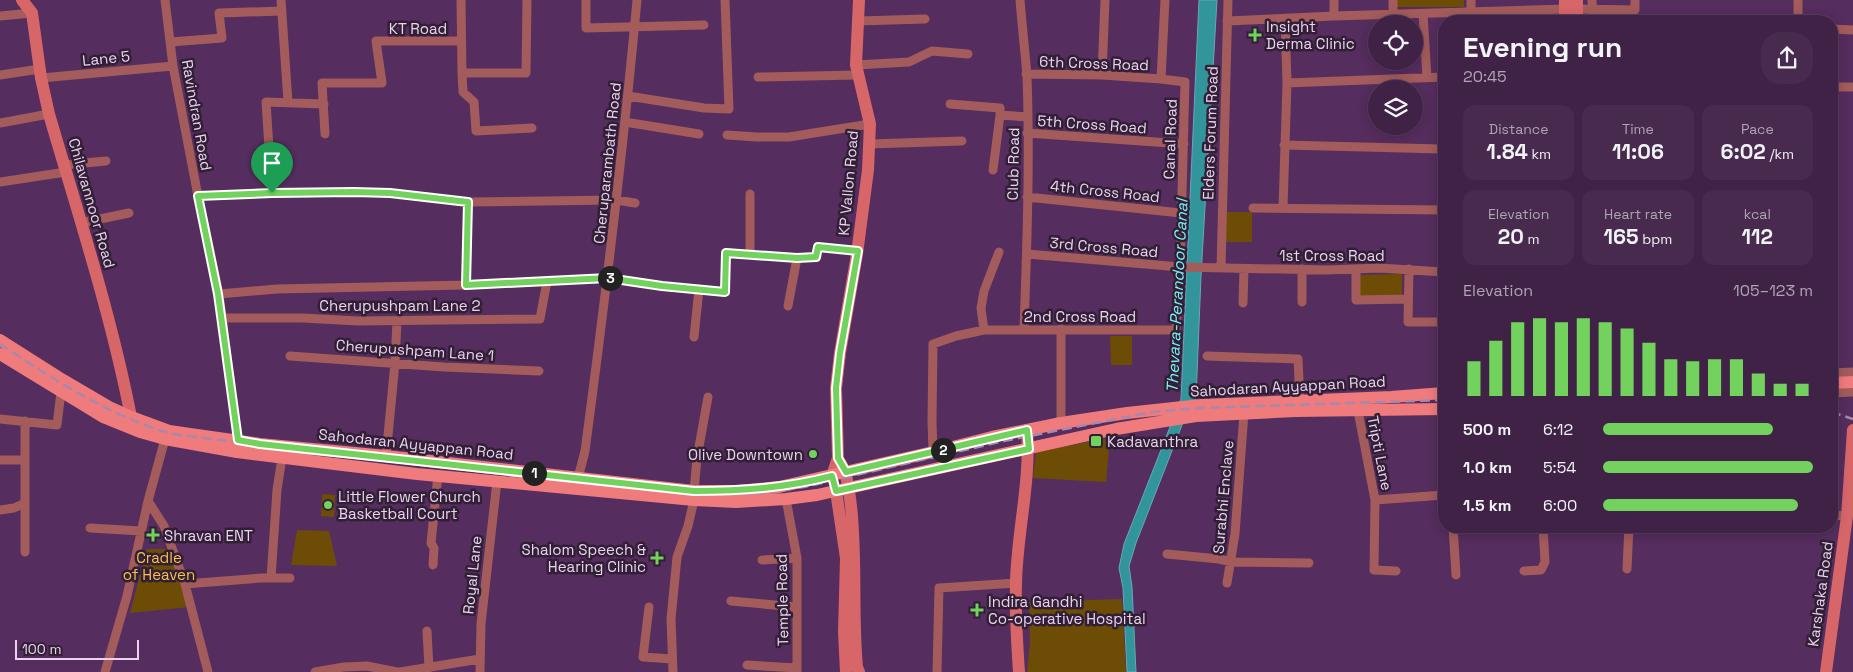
<!DOCTYPE html>
<meta charset="utf-8">
<style>
body{margin:0;font-family:"Space Grotesk",sans-serif;background:#472a4d;color:#f1f3f6;height:100vh;display:flex;flex-direction:column;font-size:19px;white-space:nowrap}
*{box-sizing:border-box;margin:0}
p{font-size:16px;color:#aea4b3}
.icon{flex:none;width:28px;height:28px;fill:none;stroke:currentColor;stroke-width:2;stroke-linecap:round;stroke-linejoin:round}
.map{position:relative;flex:1;overflow:hidden}
.side{position:absolute;left:1438px;top:15px;width:400px;height:518px;display:flex;flex-direction:column;background:#402246;border-radius:20px;box-shadow:0 2px 12px #0003,0 0 0 1px #593f5f}
.side>*{flex:none}
.tools{position:absolute;left:1368px;top:15px;display:grid;gap:10px}
.tools a{display:grid;place-items:center;width:55px;height:55px;border-radius:50%;background:#402246;box-shadow:0 2px 12px #0003,0 0 0 1px #593f5f;font-size:25px}
.scale{position:absolute;left:15px;bottom:12px;width:124px;box-sizing:border-box;padding-left:5px;border:2px solid #ebd3f0;border-top:0;font-size:14px;line-height:18px;white-space:nowrap;color:#ebd3f0;-webkit-text-stroke:4px #311f35;paint-order:stroke}
.pin{position:absolute;display:grid;place-items:center;width:42px;height:42px;color:#fff;margin:-51px -21px;border-radius:50% 50% 50% 0;rotate:-45deg;box-shadow:0 0 5px #0007}
.pin .icon{rotate:45deg}
.km{position:absolute;width:25px;height:25px;margin:-12px;border-radius:50%;background:#222;color:#fff;font-size:14px;line-height:25px;text-align:center}
.round{display:grid;place-items:center;flex:none;width:52px;height:52px;border-radius:20px;background:#472a4d}
.summary{display:flex;align-items:center;justify-content:space-between;height:85px;padding:0 25px}
h1{font-size:28px;font-weight:700;line-height:38px}
.figures{display:grid;grid-template-columns:repeat(3,1fr);gap:8px;height:85px;padding:5px 25px}
.figures div{display:grid;align-content:center;border-radius:12px;background:#472a4d;text-align:center}
.figures b{font-size:21px;font-weight:700}
.figures small{font-size:14px;font-weight:400}
.figures p{font-size:14px}
.chart{height:140px;padding:10px 25px}
.chart p{display:flex;justify-content:space-between}
.chart svg{width:100%;height:90px;margin-top:5px;stroke:#72d25d;stroke-width:6}
ul{padding:0 25px;list-style:none;font-size:16px}
li{display:grid;grid-template-columns:80px 60px 1fr;align-items:center;height:38px}
li i{height:12px;border-radius:6px;background:#72d25d}
.map>svg:first-child{display:block}
</style>
<div class="map">
<svg width="1853" height="672" viewBox="0 0 1853 672">
<rect width="100%" height="100%" fill="#552d5e"/>
<!-- green -->
<path fill="#6d4d05" d="M1396 0H1464V7H1396Z
M1226 212H1252V242H1225Z
M1402 274V297L1359 298 1358 275Z
M1110 336H1132V365H1111Z
M1110 438 1106 482 1033 478 1036 452Z
M322 494 335 495 334 517 321 516Z
M297 530 329 531 337 566 291 565Z
M147 549H170L189 607 130 613Z
M1122 599 1126 672H1027L1030 642 1029 602Z"/>
<!-- water -->
<path fill="#31959b" stroke="#69a8b4" d="M1199 0H1217L1201 276 1196 399 1184 420 1136 543 1129 566 1132 587 1136 672H1127L1123 588 1119 568 1124 544 1181 399Z"/>
<g fill="none" stroke-linecap="round" stroke-linejoin="round">
<!-- street -->
<path stroke="#a35b5b" stroke-width="9" d="M165 0 173 66 198 196 219 294 238 440
M281 0 288 102
M461 0 462 73 463 92 474 102 476 131 532 128
M586 0V28L704 25
M1020 0C1022 25 1025 51 1027 76 1030 160 1027 245 1024 329
M1393 0V14
M1471 0V21
M1592 0 1593 21
M1577 9 1635 10V0
M1423 14 1427 78
M0 16 32 13
M1334 16V0
M858 21 925 19
M1227 21 1334 16 1565 9
M1798 21V0
M1831 29 1853 30
M171 42 222 38 219 13 282 11
M856 65 909 62 932 51 968 54
M462 73H526L527 0
M1026 74 1102 75 1161 79
M0 75 40 69
M1102 75 1105 0
M758 77 857 75
M41 78 173 66
M1287 83 1444 77
M1831 87H1853
M628 96 704 108 729 109 725 0
M950 104 1000 108V115L1028 117
M625 122 699 134
M0 123 49 114
M1027 133 1184 144
M325 134 322 83H382L376 41H461
M727 135 757 137H789L870 124
M869 144 962 141
M1284 145 1442 149 1444 198
M64 165 106 161
M993 170 1000 115
M0 182 66 172
M272 193 266 102 324 104
M198 196 272 193 354 192 390 193 468 202 616 200 635 203
M1027 197 1181 213
M1253 208 1444 210
M1283 208 1287 83 1285 18
M81 223 129 213
M1027 254 1180 267 1327 270 1379 268 1444 272
M750 255V194
M1221 268 1228 0
M1356 269V300L1408 299
M1409 269 1408 322H1444
M466 285 468 202
M219 294 277 289 466 285 608 278 662 286 725 292 726 253 797 258 816 257 818 247 858 251
M1302 302V269
M1243 303 1244 269
M788 306 797 258
M222 318H303L358 321 540 319 547 281
M984 330 981 308 984 291 999 252
M694 337 699 289
M290 356 444 367 539 371
M1207 356 1298 359 1300 401
M1831 373 1853 372
M1831 393 1853 392
M1358 411 1375 500 1374 570 1396 571
M0 419 57 425 61 392
M1061 423V329
M933 452 932 421 933 344 956 336 984 330H1176L1180 267 1185 82 1161 79 1165 0
M386 456 395 363 397 321
M0 460H24
M578 478 585 451C605 301 623 151 637 0
M694 491 697 458 708 397
M786 499 797 558V672
M1375 500 1444 495
M148 501 164 526 185 584 208 672
M0 510 14 508 25 503
M1831 515 1847 516
M1453 526 1456 575
M90 528 141 531
M25 552V421
M1167 554 1219 559 1232 562 1309 563
M762 560 797 558
M433 565 434 548 431 543 438 475
M1627 569 1629 526
M1524 571 1541 570 1545 562 1543 526
M271 578 277 490 282 458
M1227 583 1235 534 1244 413
M185 584 261 578H290
M731 601 796 607
M649 607 643 657 672 659
M427 631 429 668
M747 665 797 668
M105 672 127 596 148 501 165 439
M315 672 344 667 367 666 397 672
M400 672 480 659
M480 672 481 624 497 481
M673 672 671 619 677 557 688 526 694 500
M937 672 939 588 1016 583"/>
<!-- secondary -->
<path stroke="#d76669" stroke-width="12" d="M22 0 32 13 41 78 49 114C78 214 111 314 131 417
M1577 0V21
M1565 21V0
M840 462C848 476 849 491 851 506 857 560 852 613 857 667L859 672
M832 476 838 458 836 388 840 353 857 254 868 170 870 124 856 65 859 0
M836 491 846 558 844 632 846 672
M1019 672C1017 643 1015 613 1016 583 1017 532 1031 481 1027 430
M1826 672 1847 516 1853 430"/>
<!-- primary -->
<path stroke="#ef7b7d" stroke-width="12" d="M0 340 63 380 109 407 131 417 169 431 260 444 386 456 694 491H738L779 487 933 452 992 437 1061 423 1127 413 1201 405 1391 397 1444 393
M0 354 103 417 140 432 165 439 237 452 318 462 417 474 694 500 736 502 786 499 817 495 1116 429 1196 416 1295 411 1444 409
M1831 383 1853 382"/>
<!-- rail -->
<path stroke="#a788ae" stroke-width="2.5" stroke-dasharray="10 5" stroke-linecap="butt" d="M0 344C55 380 109 416 172 434L423 465 717 494 762 493 804 487 1004 441 1152 412 1200 408 1444 400
M1831 412 1853 419"/>
</g>
<g fill="none" stroke-linecap="round" stroke-linejoin="round">
<defs>
<path id="route" d="M354 192 390 193 468 202 466 285 608 278 662 286 725 292 726 253 797 258 816 257 818 247 858 251 840 353 836 388 838 458 846 472 1027 430 1029 449 836 491 832 476C785 488 742 491 694 491L260 444 238 440 218 294 198 196 272 193Z"/>
</defs>
<!-- route casing -->
<use href="#route" stroke="#fff" stroke-width="10"/>
<!-- route -->
<use href="#route" stroke="#72d25d" stroke-width="6"/>
</g>
<!-- markers -->
<g fill="#72d25d" stroke="#311f35" stroke-width="2">
<path d="M1252.5 27.5h5v5h5v5h-5v5h-5v-5h-5v-5h5z"/>
<rect x="1090" y="435" width="12" height="12" rx="2.5"/>
<circle cx="813" cy="454" r="5"/>
<circle cx="328" cy="505" r="5"/>
<path d="M150.5 527.5h5v5h5v5h-5v5h-5v-5h-5v-5h5z"/>
<path d="M654.5 550.5h5v5h5v5h-5v5h-5v-5h-5v-5h5z"/>
<path d="M974.5 602.5h5v5h5v5h-5v5h-5v-5h-5v-5h5z"/>
</g>
<g text-anchor="middle" dominant-baseline="central" stroke-width="5" stroke-linejoin="round" paint-order="stroke">
<!-- poi labels -->
<g font-size="15" fill="#ebd3f0" stroke="#311f35" text-anchor="start">
<text x="1266" y="26">Insight<tspan x="1266" dy="17">Derma Clinic</tspan></text>
<text x="1107" y="441">Kadavanthra</text>
<text x="803" y="454" text-anchor="end">Olive Downtown</text>
<text x="338" y="496">Little Flower Church<tspan x="338" dy="17">Basketball Court</tspan></text>
<text x="164" y="535">Shravan ENT</text>
<text x="646" y="549" text-anchor="end">Shalom Speech &amp;<tspan x="646" dy="17">Hearing Clinic</tspan></text>
<text x="988" y="601">Indira Gandhi<tspan x="988" dy="17">Co-operative Hospital</tspan></text>
</g>
<!-- street labels -->
<g font-size="15" fill="#ebd3f0" stroke="#311f35">
<text x="418" y="28">KT Road</text>
<text transform="translate(106 58) rotate(-6)">Lane 5</text>
<text transform="translate(1094 63) rotate(2)">6th Cross Road</text>
<text transform="translate(197 115) rotate(80)">Ravindran Road</text>
<text transform="translate(1092 124) rotate(4)">5th Cross Road</text>
<text transform="translate(1210 133) rotate(-88)">Elders Forum Road</text>
<text transform="translate(1170 139) rotate(-88)">Canal Road</text>
<text transform="translate(607 163) rotate(-84)">Cheruparambath Road</text>
<text transform="translate(1013 164) rotate(-89)">Club Road</text>
<text transform="translate(848 183) rotate(-85)">KP Vallon Road</text>
<text transform="translate(1105 191) rotate(6)">4th Cross Road</text>
<text transform="translate(92 203) rotate(74)">Chilavannoor Road</text>
<text transform="translate(1104 247) rotate(5)">3rd Cross Road</text>
<text x="1332" y="255">1st Cross Road</text>
<text x="400" y="305">Cherupushpam Lane 2</text>
<text x="1080" y="316">2nd Cross Road</text>
<text transform="translate(415 350) rotate(4)">Cherupushpam Lane 1</text>
<text transform="translate(1288 386) rotate(-3)">Sahodaran Ayyappan Road</text>
<text transform="translate(416 444) rotate(6)">Sahodaran Ayyappan Road</text>
<text transform="translate(1380 453) rotate(79)">Tripti Lane</text>
<text transform="translate(1223 497) rotate(-85)">Surabhi Enclave</text>
<text transform="translate(472 575) rotate(-84)">Royal Lane</text>
<text transform="translate(1820 594) rotate(-82)">Karshaka Road</text>
<text transform="translate(782 600) rotate(-91)">Temple Road</text>
</g>
<!-- park labels -->
<g font-size="15" fill="#fbbf4d" stroke="#311f35">
<text x="159" y="557">Cradle<tspan x="159" dy="17">of Heaven</tspan></text>
</g>
<!-- water labels -->
<g font-size="16" font-style="italic" fill="#79f1f7" stroke="#311f35">
<text transform="translate(1177 296) rotate(-87)">Thevara-Perandoor Canal</text>
</g>
</g>
</svg>
<div class="tools">
<a><svg class="icon" aria-label="locate" viewBox="0 0 24 24"><circle cx="12" cy="12" r="6"/><path d="M12 2v4M12 18v4M2 12h4M18 12h4"/></svg></a>
<a><svg class="icon" aria-label="layers" viewBox="0 0 24 24"><path d="M12 4l9 5-9 5-9-5zM3 14l9 5 9-5"/></svg></a>
</div>
<div class="scale">100 m</div>
<div class="pin" style="left:272px;top:193px;background:#1e9e55"><svg class="icon" aria-label="arrive" viewBox="0 0 24 24"><path d="M6 21V4h12l-3 4 3 4H6"/></svg></div>
<b class="km" style="left:534px;top:473px">1</b>
<b class="km" style="left:943px;top:450px">2</b>
<b class="km" style="left:610px;top:278px">3</b>
<section class="side">
<div class="summary"><div><h1>Evening run</h1><p>20:45</p></div><a class="round"><svg class="icon" aria-label="share" viewBox="0 0 24 24"><path d="M12 15V3M7 8l5-5 5 5M5 13v7h14v-7"/></svg></a></div>
<div class="figures">
<div><p>Distance</p><b>1.84<small> km</small></b></div>
<div><p>Time</p><b>11:06</b></div>
<div><p>Pace</p><b>6:02<small> /km</small></b></div>
</div>
<div class="figures">
<div><p>Elevation</p><b>20<small> m</small></b></div>
<div><p>Heart rate</p><b>165<small> bpm</small></b></div>
<div><p>kcal</p><b>112</b></div>
</div>
<div class="chart"><p><span>Elevation</span>105–123 m</p>
<svg viewBox="0 0 160 44" preserveAspectRatio="none"><path d="M5 44V27M15 44V17M25 44V8M35 44V6M45 44V8M55 44V6M65 44V8M75 44V11M85 44V18M95 44V26M105 44V27M115 44V26M125 44V26M135 44V33M145 44V38M155 44V38"/></svg>
</div>
<ul>
<li><b>500 m</b>6:12<i style="width:81%"></i></li>
<li><b>1.0 km</b>5:54<i style="width:100%"></i></li>
<li><b>1.5 km</b>6:00<i style="width:93%"></i></li>
</ul>
</section>
</div>
